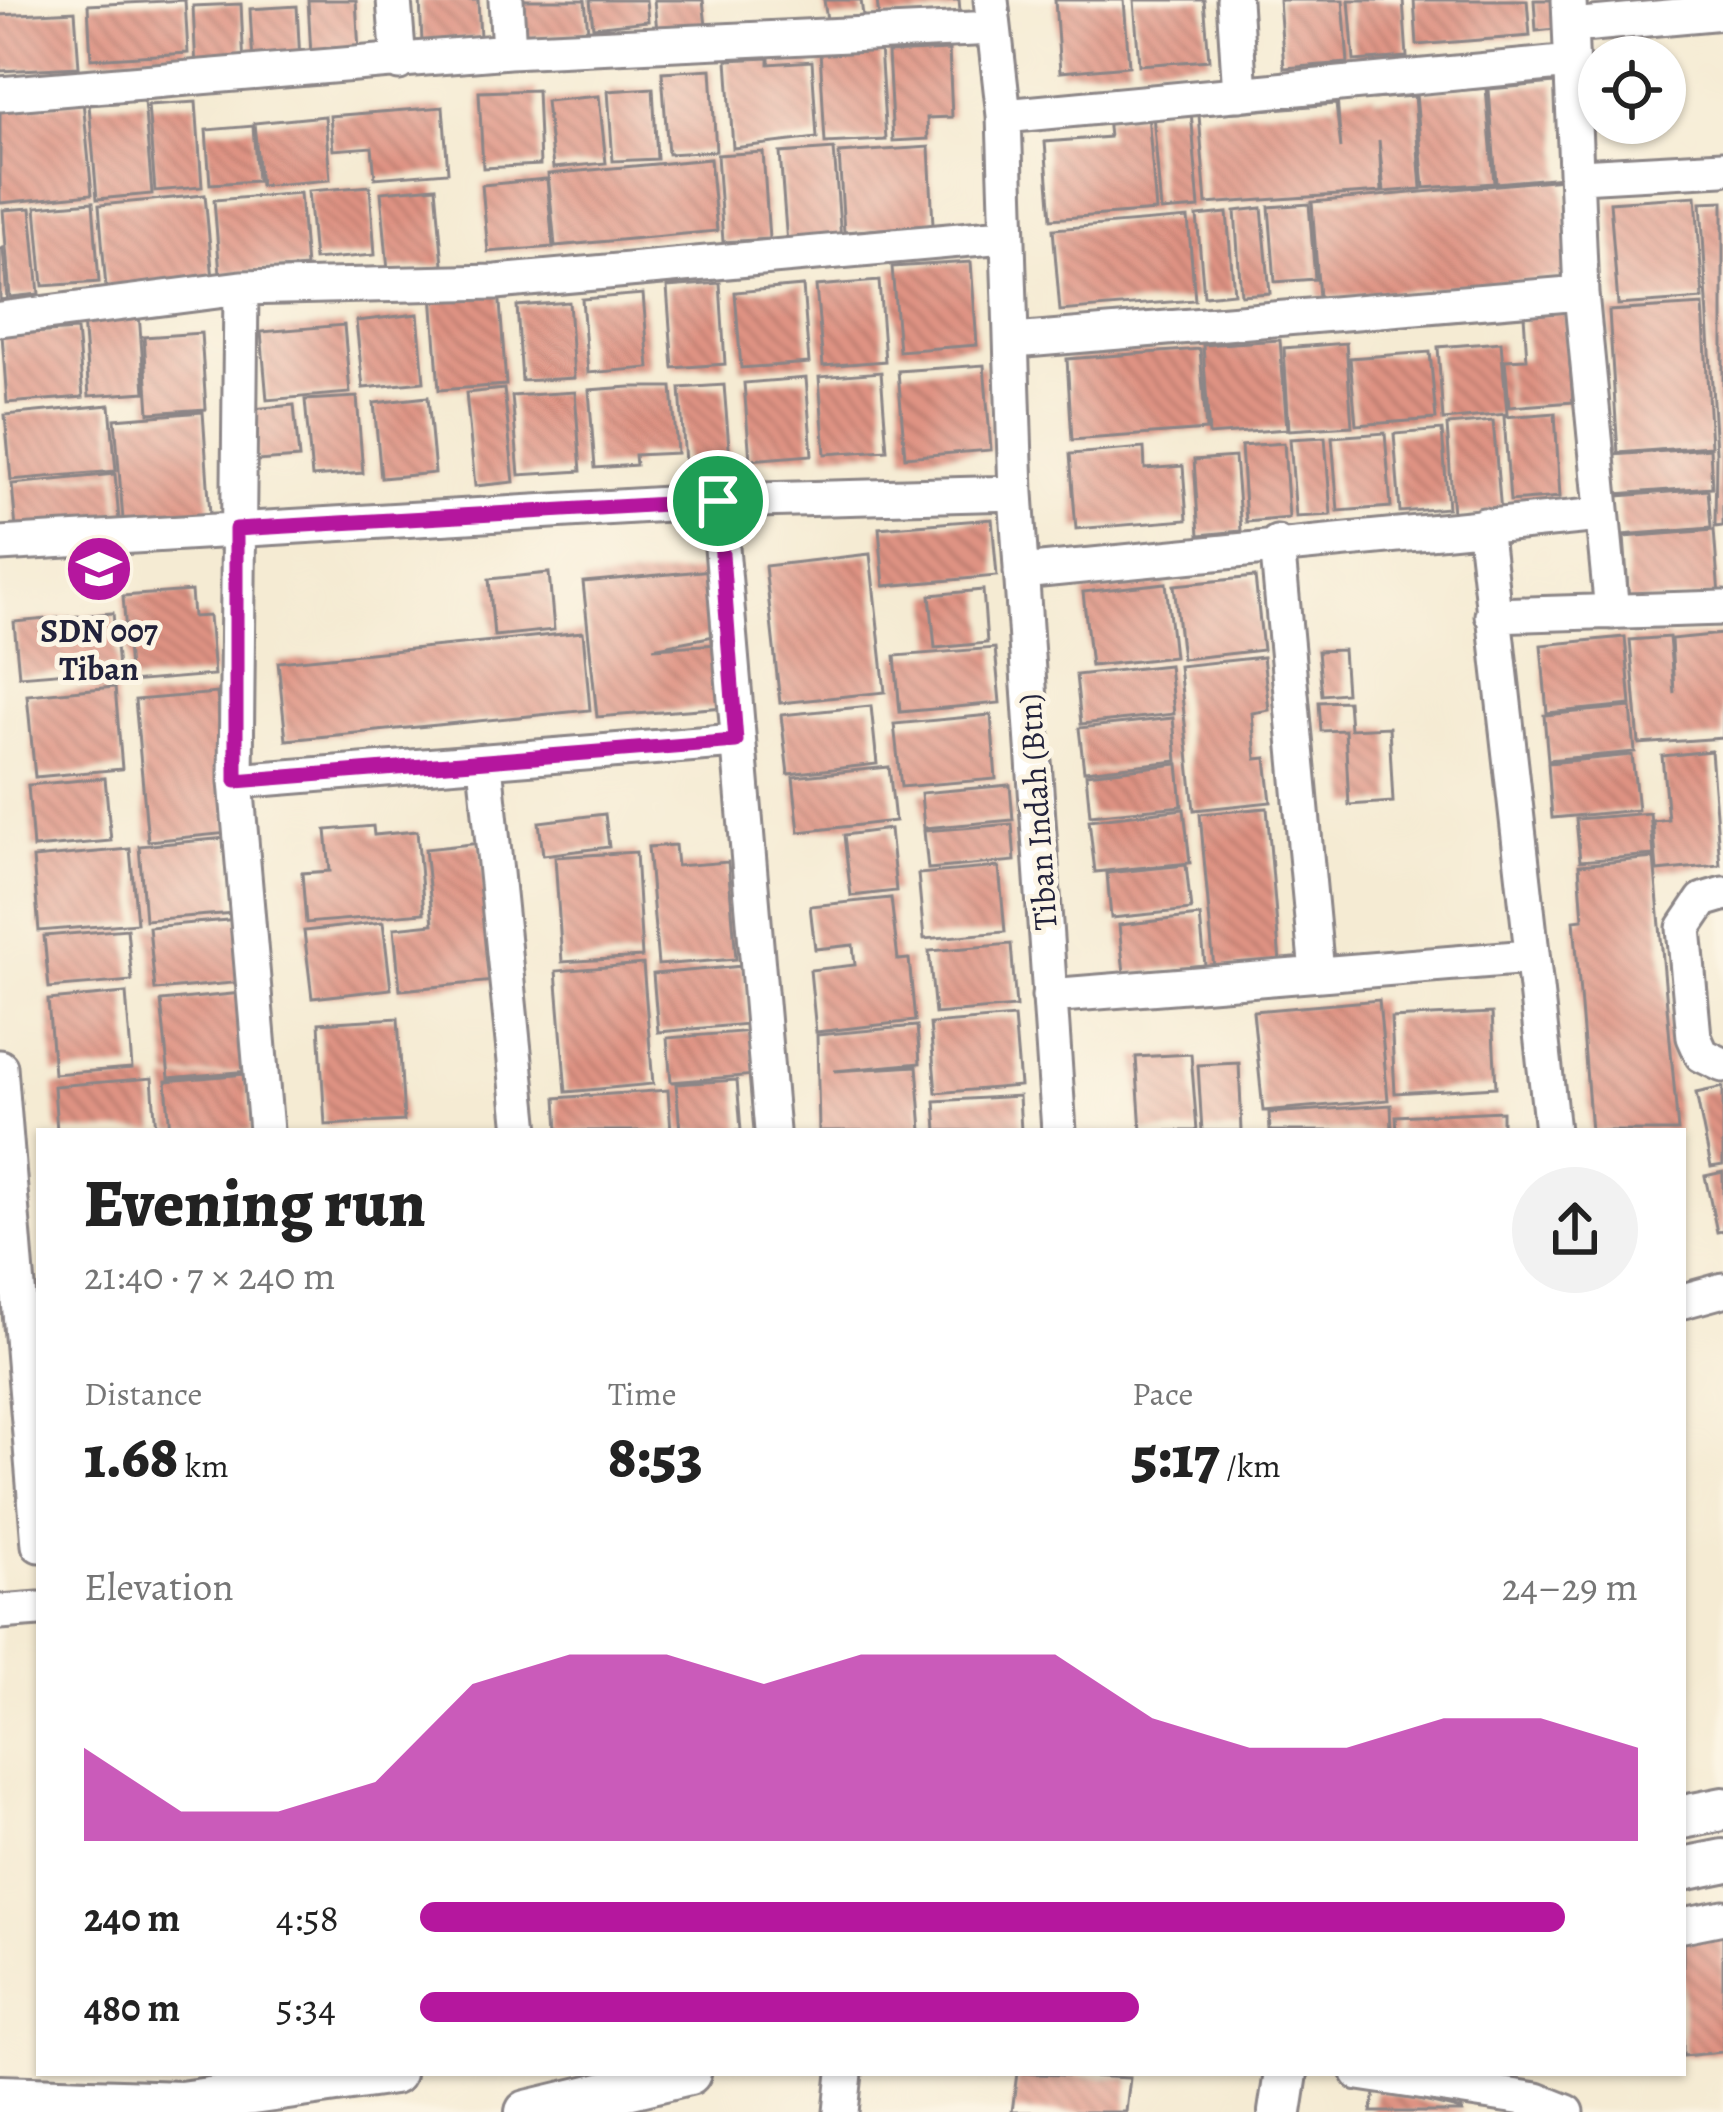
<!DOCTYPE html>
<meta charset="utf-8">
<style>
body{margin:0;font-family:Alegreya,serif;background:#f2f2f2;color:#222;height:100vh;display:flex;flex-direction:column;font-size:45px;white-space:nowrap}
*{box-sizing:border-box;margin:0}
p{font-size:39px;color:#767676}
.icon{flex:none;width:66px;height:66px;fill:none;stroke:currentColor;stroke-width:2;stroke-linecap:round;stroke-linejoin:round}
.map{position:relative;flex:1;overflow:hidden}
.details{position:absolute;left:36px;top:1128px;width:1650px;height:948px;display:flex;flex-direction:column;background:#fff;border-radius:0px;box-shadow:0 3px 9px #0004}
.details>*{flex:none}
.fabs{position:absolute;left:1578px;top:36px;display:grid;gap:24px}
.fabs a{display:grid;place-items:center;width:108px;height:108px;border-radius:50%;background:#fff;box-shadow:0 3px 9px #0004;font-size:60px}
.pin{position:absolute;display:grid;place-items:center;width:102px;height:102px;color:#fff;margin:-51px;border:6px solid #fff;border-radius:50%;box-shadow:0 3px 12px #0007}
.round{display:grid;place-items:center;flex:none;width:126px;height:126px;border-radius:63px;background:#f2f2f2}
.overview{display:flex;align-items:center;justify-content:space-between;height:204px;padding:0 48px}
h1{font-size:66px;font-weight:800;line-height:90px}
.stats{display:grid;grid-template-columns:repeat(3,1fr);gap:18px;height:204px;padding:12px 48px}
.stats div{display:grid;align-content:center}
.stats b{font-size:60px;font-weight:800}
.stats small{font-size:33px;font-weight:400}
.stats p{font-size:33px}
.chart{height:336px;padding:24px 48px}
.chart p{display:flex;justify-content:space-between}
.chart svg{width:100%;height:216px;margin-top:12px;fill:#b5179e;opacity:.7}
ul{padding:0 48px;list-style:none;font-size:39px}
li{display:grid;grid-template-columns:192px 144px 1fr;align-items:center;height:90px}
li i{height:30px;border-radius:15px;background:#b5179e}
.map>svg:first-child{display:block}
</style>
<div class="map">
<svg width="1723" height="2112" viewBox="0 0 1723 2112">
<defs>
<pattern id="building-back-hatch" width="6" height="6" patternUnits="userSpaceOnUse" patternTransform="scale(3)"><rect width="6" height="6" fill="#df9383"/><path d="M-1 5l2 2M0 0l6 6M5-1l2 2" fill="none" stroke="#b4786c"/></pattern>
</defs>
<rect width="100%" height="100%" fill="#fcf5e5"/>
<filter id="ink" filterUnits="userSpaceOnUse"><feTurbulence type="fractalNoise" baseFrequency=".00833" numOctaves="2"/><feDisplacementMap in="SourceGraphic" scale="24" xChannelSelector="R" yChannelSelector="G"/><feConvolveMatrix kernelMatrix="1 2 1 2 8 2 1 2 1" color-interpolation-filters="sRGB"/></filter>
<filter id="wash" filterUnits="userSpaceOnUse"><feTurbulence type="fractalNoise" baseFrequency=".004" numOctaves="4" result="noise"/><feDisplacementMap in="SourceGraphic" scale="48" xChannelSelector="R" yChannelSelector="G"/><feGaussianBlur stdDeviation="2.7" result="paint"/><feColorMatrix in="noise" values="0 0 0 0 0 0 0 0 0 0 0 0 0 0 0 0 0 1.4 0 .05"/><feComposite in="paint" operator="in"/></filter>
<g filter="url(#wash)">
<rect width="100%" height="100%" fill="#f5ebd3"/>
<g id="blocks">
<!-- building -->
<path fill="url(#building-back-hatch)" d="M185 0 188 53 91 59 88 5Z
M308 0H356L359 52 311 55Z
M420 0H478L480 38 422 42Z
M520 0H585L588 31 525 38Z
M590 0H646L648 21 593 27Z
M654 0H703L706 26 657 31Z
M824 0H861L863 16 827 20Z
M877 0H959L960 11 879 19Z
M1055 0H1124L1129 66 1060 72Z
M1134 0H1204L1209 60 1139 65Z
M1279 0H1343L1348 63 1284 68Z
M1349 0H1403L1407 57 1354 61Z
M1414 0H1527L1530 36 1417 45Z
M1534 0H1554L1556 29 1536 31Z
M241 4 244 67 196 69 193 6Z
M297 6 300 61 253 64 250 9Z
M75 11 79 67 0 71V15Z
M880 47 886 140 825 143 820 50Z
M949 50 952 117 927 118 928 139 893 141 888 53Z
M769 58V64L812 61 817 138 733 148 727 60Z
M711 69 716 151 668 154 662 72Z
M1555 83 1562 177 1496 183 1489 89Z
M653 88 657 159 613 161 608 91Z
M1486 88 1494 183 1424 188 1416 94Z
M537 90 540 165 483 168 479 92Z
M1374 95V99L1414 96 1421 189 1384 192 1379 140 1382 192 1206 204 1199 115 1336 104 1341 149 1337 97Z
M599 96 606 163 553 168 546 101Z
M83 101 92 194 0 203V109Z
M144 101 152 194 97 199 89 105Z
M196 102 202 187 155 191 148 105Z
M443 107 448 172 375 178 372 147 333 150 330 116Z
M1191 111 1199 208 1161 211 1153 114Z
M1148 114 1156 211 1051 219 1045 142 1109 137 1107 118Z
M325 116 330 180 260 186 254 123Z
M253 126 257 181 210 184 206 130Z
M929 147 933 225 844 232 839 153Z
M834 149 841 240 787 244 780 153Z
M763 152 769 239 723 242 717 155Z
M710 159 717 231 555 246 548 174Z
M547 179 553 247 488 252 482 185Z
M1563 179 1571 277 1319 298 1312 202Z
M370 186 375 255 314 260 308 191Z
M436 187 443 265 388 270 381 192Z
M300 193 306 267 220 274 214 200Z
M205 195 213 279 106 288 99 205Z
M1696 196 1703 299 1618 305 1610 202Z
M1723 201V526L1715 527 1716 452 1701 202Z
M93 202 99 282 43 286 36 207Z
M1309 204 1315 279 1275 282 1269 207Z
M31 208 39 294 10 297 3 210Z
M1262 208 1270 293 1241 295 1235 211Z
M1227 213 1234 293 1204 296 1197 216Z
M1188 218 1195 300 1060 311 1053 229Z
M3 248 7 299 0 300V249Z
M971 262 977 345 899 351 892 267Z
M879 281 885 361 823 366 816 286Z
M720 283 725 364 673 368 667 287Z
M803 286 809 363 741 368 735 292Z
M499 289 506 385 439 390 432 294Z
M643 294 649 368 588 373 582 299Z
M569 302 574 378 522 381 517 306Z
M1703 305 1711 446 1618 453 1609 311Z
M1566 312 1573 402 1509 407 1505 360 1527 359 1524 315Z
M139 314 145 392 89 396 83 319Z
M418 314 424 382 363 388 356 321Z
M344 325 350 393 267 400 261 332Z
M77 330 83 397 7 403 2 335Z
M201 333 206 409 149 413 144 337Z
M1280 340 1287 429 1209 435 1203 345Z
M1501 342 1507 414 1443 420 1438 347Z
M1346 343 1352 426 1289 430 1284 348Z
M1200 349 1206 430 1072 440 1067 359Z
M1430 352 1436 419 1356 425 1350 358Z
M984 365 991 450 905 457 898 371Z
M881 372 887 450 825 454 819 377Z
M806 378 812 455 750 460 744 383Z
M724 385 730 460 685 463 680 388Z
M630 387H672L677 453 635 455 636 465 595 468 589 390Z
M504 389 514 482 475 486 466 393Z
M575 392 581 471 519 475 512 396Z
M357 397 363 473 312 477 305 400Z
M428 397 435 473 381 478 374 403Z
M110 405 116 471 11 480 5 415Z
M294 405 299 458 257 461 252 409Z
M203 412 210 514 123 520 115 419Z
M1555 413 1560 497 1510 501 1504 417Z
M1493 421 1501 512 1453 515 1447 425Z
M1442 430 1448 508 1400 512 1394 434Z
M1385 433 1391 507 1338 511 1332 437Z
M1325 437 1331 515 1296 517 1290 439Z
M1284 443 1289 518 1246 522 1241 446Z
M1144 448 1145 469 1183 466 1187 520 1076 529 1070 454Z
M1710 448 1712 487 1615 494 1612 455Z
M1235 457 1241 531 1199 535 1194 460Z
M115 474 119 520 16 529 12 484Z
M1708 489 1711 528 1621 535 1618 496Z
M992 519 997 576 884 586 879 528Z
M1714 530 1719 596 1629 603 1624 537Z
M870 554 885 692 780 703 765 566Z
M713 570 719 635 653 648 719 644 724 707 597 717 583 582Z
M549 573 554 630 494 636 489 579Z
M1255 577 1263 650 1182 659 1174 585Z
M1166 583 1174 657 1091 666 1083 592Z
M983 590 987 643 935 648 930 595Z
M191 591 193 617 209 616 214 675 130 682 123 596Z
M113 613 118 668 19 676 14 622Z
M583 632 590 710 286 740 278 662Z
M1723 634V738L1639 744 1630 640 1669 637 1674 693 1671 639Z
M1625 637 1631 705 1547 713 1541 645Z
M995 648 1000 703 900 712 895 656Z
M1343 650 1346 693 1322 695 1318 651Z
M1263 657 1269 710 1252 713 1256 759 1266 758 1271 802 1194 810 1179 666Z
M1169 665 1174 714 1081 724 1076 675Z
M115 687 122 769 35 777 27 695Z
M217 693 229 833 148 841 135 700Z
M1348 701 1350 729 1389 727 1393 802 1349 805 1345 730 1321 731 1319 702Z
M871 706 877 764 788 774 781 715Z
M1631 707 1635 752 1548 760 1544 715Z
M991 715 996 779 901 787 894 724Z
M1173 718 1177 761 1084 771 1079 728Z
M1711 751 1720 865 1657 871 1653 821 1668 819 1662 756Z
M1632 755 1638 810 1552 818 1548 763Z
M1178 764 1182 806 1090 815 1086 774Z
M889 767 895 821 799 832 793 777Z
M105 778 111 841 33 848 28 785Z
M1010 785 1013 820 924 828 921 793Z
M1267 808 1280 963 1214 969 1200 814Z
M1184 809 1190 863 1095 872 1089 820Z
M1650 813 1654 855 1580 861 1576 819Z
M605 814 609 847 543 855 539 822Z
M1012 824 1015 861 928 869 924 831Z
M373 826 374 835 417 831 424 913 306 923 302 873 330 871 326 830Z
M890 829 896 891 851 896 844 835Z
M227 838 234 913 145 920 139 846Z
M481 843 495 981 400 990 394 928 433 924 425 849Z
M675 845 677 866 728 862 736 959 658 965 648 847Z
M130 849 137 923 39 931 33 858Z
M636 852 642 957 562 962 555 857Z
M1654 858 1678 1131H1591L1574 920 1583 919 1579 865Z
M1186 865 1191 910 1111 918 1107 873Z
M999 867 1005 932 924 939 918 874Z
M891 898 898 960 909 959 915 1021 816 1032 810 970 855 965 853 945 815 949 810 906Z
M1200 916 1205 965 1124 973 1119 925Z
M239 919 244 982 155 990 149 927Z
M383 922 391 989 312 998 304 931Z
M127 929 132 981 49 988 44 936Z
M1011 944 1016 1007 935 1014 929 951Z
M643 964 653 1084 566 1092 556 971Z
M743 966 748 1024 658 1032 653 974Z
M126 993 132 1068 54 1074 48 1000Z
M243 993 250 1071 169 1078 161 1001Z
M1379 1000 1388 1100 1263 1111 1253 1011Z
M1492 1013 1496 1087 1395 1093 1391 1018Z
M1014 1017 1020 1086 936 1093 930 1024Z
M398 1018 404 1121 325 1125 319 1023Z
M917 1026 920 1063 834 1071 917 1066 922 1131H819L817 1035Z
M752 1031 756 1075 671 1082 667 1038Z
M1191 1054 1197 1131H1141L1136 1057Z
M1239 1063 1242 1131H1202L1198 1065Z
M246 1074 252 1131H170L166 1081Z
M152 1078 156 1131H57L54 1086Z
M737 1080 741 1131H680L676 1084Z
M1723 1087V1165L1711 1167 1696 1093Z
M668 1090 671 1131H558L556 1098Z
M1019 1096 1021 1131H937L935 1101Z
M1391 1105 1392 1131H1270L1269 1113Z
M1502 1111V1131H1397L1396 1116Z
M1723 1172V1231L1717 1232 1705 1176Z
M1723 1934V2052L1683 2056V1938Z
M1017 2073 1130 2078 1126 2112H1012Z
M1376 2090 1462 2110V2112H1371Z"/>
</g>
</g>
<g filter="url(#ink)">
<use href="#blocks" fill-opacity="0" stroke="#8c8687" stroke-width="3"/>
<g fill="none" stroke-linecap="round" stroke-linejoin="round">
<defs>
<path id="minor" d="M394 0 399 63
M506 0 509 51
M991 0 1004 116 1016 493 1059 1131
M1234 0 1240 94
M1569 0 1581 293 1612 612
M1571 26 1723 12
M0 94 509 51 994 28
M1004 116 1572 62
M1580 176 1723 168
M241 288 236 781 266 1131
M0 319 241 288 496 282 1004 236
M1014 341 1581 293
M718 501 772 1131
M1484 525 1552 1131
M1277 543 1317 973
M0 544 718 501 1016 493
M1021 572 1601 515
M1492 615 1723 608
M485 764 522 1131
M236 781 736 741
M1723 894 1703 900 1684 928 1694 1037 1702 1055 1723 1065
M1049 996 1529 957
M0 1067 39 1545
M1683 1301 1723 1290
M0 1612 39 1609
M1683 1925 1723 1917
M1359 2073 1537 2100 1567 2112
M841 2112 845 2073"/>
<path id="tertiary" d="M1683 1817 1723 1809
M1683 1869 1723 1861
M0 2097 181 2103 393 2073
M527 2112 689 2073
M1280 2112 1286 2073"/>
</defs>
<!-- minor casing -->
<use href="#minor" stroke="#8c8687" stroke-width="39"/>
<!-- tertiary casing -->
<use href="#tertiary" stroke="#8c8687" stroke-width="48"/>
<!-- minor -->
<use href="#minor" stroke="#fff" stroke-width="33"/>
<!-- tertiary -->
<use href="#tertiary" stroke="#fff" stroke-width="42"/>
</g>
</g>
<g fill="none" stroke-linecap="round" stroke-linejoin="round" filter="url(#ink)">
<defs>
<path id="route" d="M718 501 736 741 236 781V529Z"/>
</defs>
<!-- route casing -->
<use href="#route" stroke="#fff" stroke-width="24"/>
<!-- route -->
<use href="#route" stroke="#b5179e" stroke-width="15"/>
</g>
<!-- icons -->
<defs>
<symbol id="school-disc" viewBox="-11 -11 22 22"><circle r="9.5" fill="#b5179e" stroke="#fcf5e5"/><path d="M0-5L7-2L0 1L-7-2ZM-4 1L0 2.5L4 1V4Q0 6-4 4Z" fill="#fff"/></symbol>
</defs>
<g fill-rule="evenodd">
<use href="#school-disc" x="61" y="531" width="76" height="76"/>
</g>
<g text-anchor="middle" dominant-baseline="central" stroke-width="10" stroke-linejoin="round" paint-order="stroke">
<!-- poi labels -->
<g font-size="33" font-weight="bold" fill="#22223b" stroke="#fcf5e5">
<text x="99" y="630">SDN 007<tspan x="99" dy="38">Tiban</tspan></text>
</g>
<!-- street labels -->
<g font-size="33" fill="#22223b" stroke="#fcf5e5">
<text transform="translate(1037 812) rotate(-94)">Tiban Indah (Btn)</text>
</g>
</g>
</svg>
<div class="fabs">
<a><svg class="icon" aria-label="locate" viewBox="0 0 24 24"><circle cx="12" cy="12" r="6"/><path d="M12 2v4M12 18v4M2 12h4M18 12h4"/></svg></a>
</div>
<div class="pin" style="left:718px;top:501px;background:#1e9e55"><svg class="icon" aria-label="arrive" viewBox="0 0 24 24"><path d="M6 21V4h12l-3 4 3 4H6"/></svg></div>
<section class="details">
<div class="overview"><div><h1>Evening run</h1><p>21:40 · 7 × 240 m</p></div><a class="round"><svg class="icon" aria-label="share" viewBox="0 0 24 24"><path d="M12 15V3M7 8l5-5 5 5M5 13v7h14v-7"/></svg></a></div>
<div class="stats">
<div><p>Distance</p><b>1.68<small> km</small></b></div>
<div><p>Time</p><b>8:53</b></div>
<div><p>Pace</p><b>5:17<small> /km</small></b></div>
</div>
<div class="chart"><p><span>Elevation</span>24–29 m</p>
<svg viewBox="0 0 160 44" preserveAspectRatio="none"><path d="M0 44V25L10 38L20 38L30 32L40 12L50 6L60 6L70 12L80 6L90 6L100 6L110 19L120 25L130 25L140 19L150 19L160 25V44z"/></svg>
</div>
<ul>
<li><b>240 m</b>4:58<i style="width:94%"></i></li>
<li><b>480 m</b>5:34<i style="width:59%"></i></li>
</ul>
</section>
</div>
